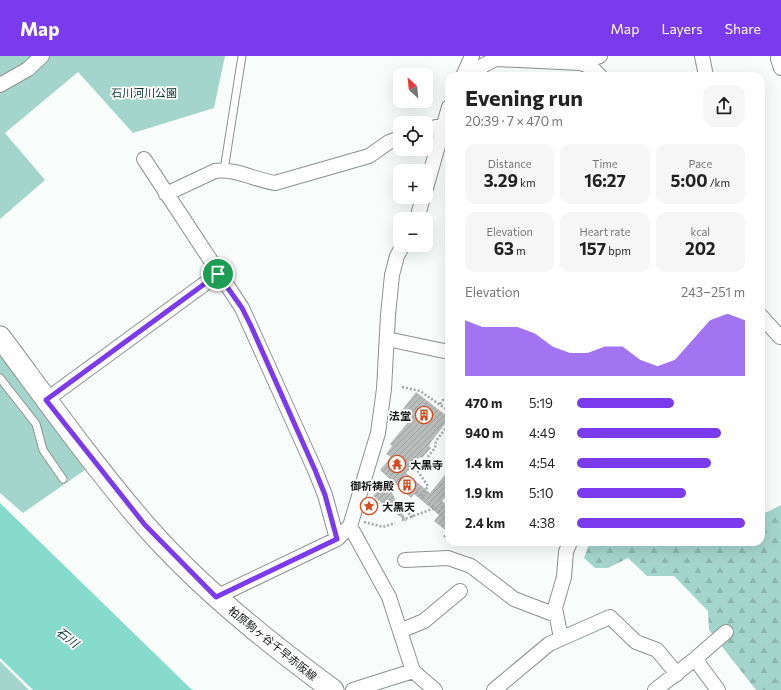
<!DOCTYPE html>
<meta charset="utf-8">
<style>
body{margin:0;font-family:Commissioner,"Noto Sans JP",sans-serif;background:#f6f6f6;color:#222;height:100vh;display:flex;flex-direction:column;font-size:15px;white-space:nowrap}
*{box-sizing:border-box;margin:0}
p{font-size:13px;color:#767676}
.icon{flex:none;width:22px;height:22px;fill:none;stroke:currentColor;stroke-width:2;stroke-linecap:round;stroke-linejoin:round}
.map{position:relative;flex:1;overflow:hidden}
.sheet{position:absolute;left:445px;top:16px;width:320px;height:474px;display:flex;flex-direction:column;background:#fff;border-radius:12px;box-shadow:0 4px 16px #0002}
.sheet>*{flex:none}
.needle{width:26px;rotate:333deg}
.tools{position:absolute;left:393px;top:12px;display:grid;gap:8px}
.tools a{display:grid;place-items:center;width:40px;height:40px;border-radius:8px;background:#fff;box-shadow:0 4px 16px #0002;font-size:20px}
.pin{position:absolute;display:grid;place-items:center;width:34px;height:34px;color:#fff;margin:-17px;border:2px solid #fff;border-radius:50%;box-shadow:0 1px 4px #0007}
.round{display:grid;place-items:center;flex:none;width:42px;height:42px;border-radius:12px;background:#f6f6f6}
.headline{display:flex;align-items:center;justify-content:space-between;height:68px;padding:0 20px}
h1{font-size:22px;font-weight:700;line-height:30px}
.stats{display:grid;grid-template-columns:repeat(3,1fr);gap:6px;height:68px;padding:4px 20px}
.stats div{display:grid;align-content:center;border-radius:10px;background:#f6f6f6;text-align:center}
.stats b{font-size:17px;font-weight:700}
.stats small{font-size:11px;font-weight:400}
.stats p{font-size:11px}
.chart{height:112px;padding:8px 20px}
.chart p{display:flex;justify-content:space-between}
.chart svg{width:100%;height:72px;margin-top:4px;fill:#7c3aed;opacity:.7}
ul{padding:0 20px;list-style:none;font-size:13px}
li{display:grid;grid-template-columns:64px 48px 1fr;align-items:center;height:30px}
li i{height:10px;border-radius:5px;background:#7c3aed}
header{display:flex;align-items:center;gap:24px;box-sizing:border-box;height:56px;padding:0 20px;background:#7c3aed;color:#fff}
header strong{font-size:19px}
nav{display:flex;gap:22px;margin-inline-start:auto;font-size:14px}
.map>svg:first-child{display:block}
</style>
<header>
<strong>Map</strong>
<nav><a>Map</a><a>Layers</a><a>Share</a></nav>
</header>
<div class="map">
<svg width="781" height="634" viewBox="0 0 781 634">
<defs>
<pattern id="forest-firs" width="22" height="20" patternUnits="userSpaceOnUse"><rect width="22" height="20" fill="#a4d5cc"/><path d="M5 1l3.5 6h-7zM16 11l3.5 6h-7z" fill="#8cb6ae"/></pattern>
<pattern id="building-hatch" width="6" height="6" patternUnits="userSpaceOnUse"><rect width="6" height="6" fill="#b8bdbc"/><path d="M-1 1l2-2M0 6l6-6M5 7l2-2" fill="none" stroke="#9da2a1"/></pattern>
</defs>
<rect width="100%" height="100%" fill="#f8fdfc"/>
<!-- green -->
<path fill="#a4d5cc" d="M0 0H225L214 52 133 77 78 16 5 77 45 124 0 163Z
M0 297 85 414 23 457 0 437Z
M0 605 29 634H0Z"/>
<!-- forest -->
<path fill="url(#forest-firs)" d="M781 449V634H756L709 574 708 555 674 520H647L628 502 608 512H595L584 502 590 486H761V459Z"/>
<!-- water -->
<path fill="#86dbcd" d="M0 447 190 632 193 634H33L0 602Z"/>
<!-- building -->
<path fill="url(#building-hatch)" d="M416 336 448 361 446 363 448 364 431 386 429 390 431 392 422 402 420 401 406 417 430 437 449 414V437L442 445 447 449 449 447V477L434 465 439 459 414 438 411 442 380 414 391 401 386 398 392 390 390 388 409 365 400 357Z
M386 425 407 466 373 440Z"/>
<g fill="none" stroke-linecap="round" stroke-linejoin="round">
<defs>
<path id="lane" d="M224 114 242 0
M0 322 36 368 43 394 63 423"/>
<path id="street" d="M702 0 706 20
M779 0 778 3 781 12
M581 7 591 11 600 20
M463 20 472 0
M464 20 495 3 581 7 600 0
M0 29 28 13 42 0
M426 74 443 69
M144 103 242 252 315 414 325 439 337 483
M426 132 449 51
M166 138 215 115C234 112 256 124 275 127L369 100 389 86 400 82
M417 163 423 141
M761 260 780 281
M387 283 449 296
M46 344 218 218
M350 470 389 541 413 615
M405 504 448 502 471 510 514 543 556 559
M216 541 337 483 350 470 378 377 384 333 388 259 392 219 397 200 403 189
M400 575 424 565 460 535
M561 582 555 552 564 521 566 496 570 486
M695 603 718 634
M353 634 413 615 435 634
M494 634 549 588 610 561 636 586 657 594 677 618
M655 634 695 603 726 576"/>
<path id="primary" d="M0 281C47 344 93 409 144 468 198 530 267 586 333 634"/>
</defs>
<!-- lane casing -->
<use href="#lane" stroke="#8d9190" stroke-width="9"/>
<!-- street casing -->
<use href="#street" stroke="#8d9190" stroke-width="16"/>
<!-- primary casing -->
<use href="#primary" stroke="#8d9190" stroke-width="23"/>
<!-- path -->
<path stroke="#a3a6a6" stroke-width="2.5" stroke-dasharray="2 2" stroke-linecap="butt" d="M402 331 420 335 449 355
M440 348 443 344 449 348
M416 436 425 443
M422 440 428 430 417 414 435 392 436 385 449 368
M396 447 413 461
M429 447 449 465
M446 462 449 459
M402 464 435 452
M364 466 383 471 395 467
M444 481 449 475"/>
<!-- lane -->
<use href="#lane" stroke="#fff" stroke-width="7"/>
<!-- street -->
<use href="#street" stroke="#fff" stroke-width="14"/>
<!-- primary -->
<use href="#primary" stroke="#fff" stroke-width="21"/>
</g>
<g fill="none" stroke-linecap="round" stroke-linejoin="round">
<defs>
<path id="route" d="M218 218 242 252 251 270 315 414 325 439 337 483 216 541 145 469 46 344Z"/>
</defs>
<!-- route casing -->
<use href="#route" stroke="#fff" stroke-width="8"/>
<!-- route -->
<use href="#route" stroke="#7c3aed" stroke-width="5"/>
</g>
<!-- icons -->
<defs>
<symbol id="building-ring" viewBox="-11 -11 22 22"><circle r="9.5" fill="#fff" stroke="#d44c20" stroke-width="1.5"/><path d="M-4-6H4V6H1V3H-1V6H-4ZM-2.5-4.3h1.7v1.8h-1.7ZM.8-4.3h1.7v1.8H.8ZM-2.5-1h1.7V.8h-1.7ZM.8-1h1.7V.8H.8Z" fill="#d44c20"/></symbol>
<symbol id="temple-ring" viewBox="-11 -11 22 22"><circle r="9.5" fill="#fff" stroke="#d44c20" stroke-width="1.5"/><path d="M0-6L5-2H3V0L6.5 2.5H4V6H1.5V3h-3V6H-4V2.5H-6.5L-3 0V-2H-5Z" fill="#d44c20"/></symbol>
<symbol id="sight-ring" viewBox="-11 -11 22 22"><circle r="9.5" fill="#fff" stroke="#d44c20" stroke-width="1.5"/><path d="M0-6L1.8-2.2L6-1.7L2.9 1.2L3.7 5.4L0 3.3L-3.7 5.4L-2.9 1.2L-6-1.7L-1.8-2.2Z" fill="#d44c20"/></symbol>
</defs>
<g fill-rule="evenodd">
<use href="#building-ring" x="414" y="349" width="20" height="20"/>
<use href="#temple-ring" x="387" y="398" width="20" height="20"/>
<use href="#building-ring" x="397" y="419" width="20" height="20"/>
<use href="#sight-ring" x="359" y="440" width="20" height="20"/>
</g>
<g text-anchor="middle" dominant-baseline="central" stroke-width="3.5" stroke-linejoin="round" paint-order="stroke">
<!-- park labels -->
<g font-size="11" fill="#07312c" stroke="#fff">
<text x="144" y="36">石川河川公園</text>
</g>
<!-- poi labels -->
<g font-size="11" font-weight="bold" fill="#161818" stroke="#fff" text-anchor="end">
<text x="411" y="359">法堂</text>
<text x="410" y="408" text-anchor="start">大黒寺</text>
<text x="394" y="429">御祈祷殿</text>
<text x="382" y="450" text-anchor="start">大黒天</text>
</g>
<!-- street labels -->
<g font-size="11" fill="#161818" stroke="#fff">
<text transform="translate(273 587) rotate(39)">柏原駒ヶ谷千早赤阪線</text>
</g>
<!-- water labels -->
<g font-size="12" font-style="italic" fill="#123a34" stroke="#fff">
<text transform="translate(68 581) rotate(38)">石川</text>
</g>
</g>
</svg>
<div class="tools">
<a><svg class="needle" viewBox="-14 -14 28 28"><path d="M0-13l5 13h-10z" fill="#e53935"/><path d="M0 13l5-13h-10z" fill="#767676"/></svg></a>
<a><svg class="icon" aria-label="locate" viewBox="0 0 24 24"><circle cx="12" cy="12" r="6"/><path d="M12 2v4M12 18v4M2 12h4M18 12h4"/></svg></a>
<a>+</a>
<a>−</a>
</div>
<div class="pin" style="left:218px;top:218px;background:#1e9e55"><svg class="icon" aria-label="arrive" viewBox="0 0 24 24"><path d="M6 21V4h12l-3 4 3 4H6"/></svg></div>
<section class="sheet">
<div class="headline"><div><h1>Evening run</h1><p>20:39 · 7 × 470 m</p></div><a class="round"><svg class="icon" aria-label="share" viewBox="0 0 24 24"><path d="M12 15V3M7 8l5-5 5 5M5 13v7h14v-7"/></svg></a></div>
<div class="stats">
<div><p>Distance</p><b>3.29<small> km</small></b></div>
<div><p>Time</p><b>16:27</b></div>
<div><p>Pace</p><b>5:00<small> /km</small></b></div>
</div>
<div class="stats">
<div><p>Elevation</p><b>63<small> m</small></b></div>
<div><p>Heart rate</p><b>157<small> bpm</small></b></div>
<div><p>kcal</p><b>202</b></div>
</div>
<div class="chart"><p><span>Elevation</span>243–251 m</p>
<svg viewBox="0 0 160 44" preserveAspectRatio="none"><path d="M0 44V10L10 14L20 14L30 14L40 18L50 26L60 30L70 30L80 26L90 26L100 34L110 38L120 34L130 22L140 10L150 6L160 10V44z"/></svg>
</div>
<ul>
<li><b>470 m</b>5:19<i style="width:58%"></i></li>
<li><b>940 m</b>4:49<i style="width:86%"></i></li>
<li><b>1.4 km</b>4:54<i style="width:80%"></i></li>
<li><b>1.9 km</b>5:10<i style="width:65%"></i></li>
<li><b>2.4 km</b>4:38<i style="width:100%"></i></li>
</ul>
</section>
</div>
